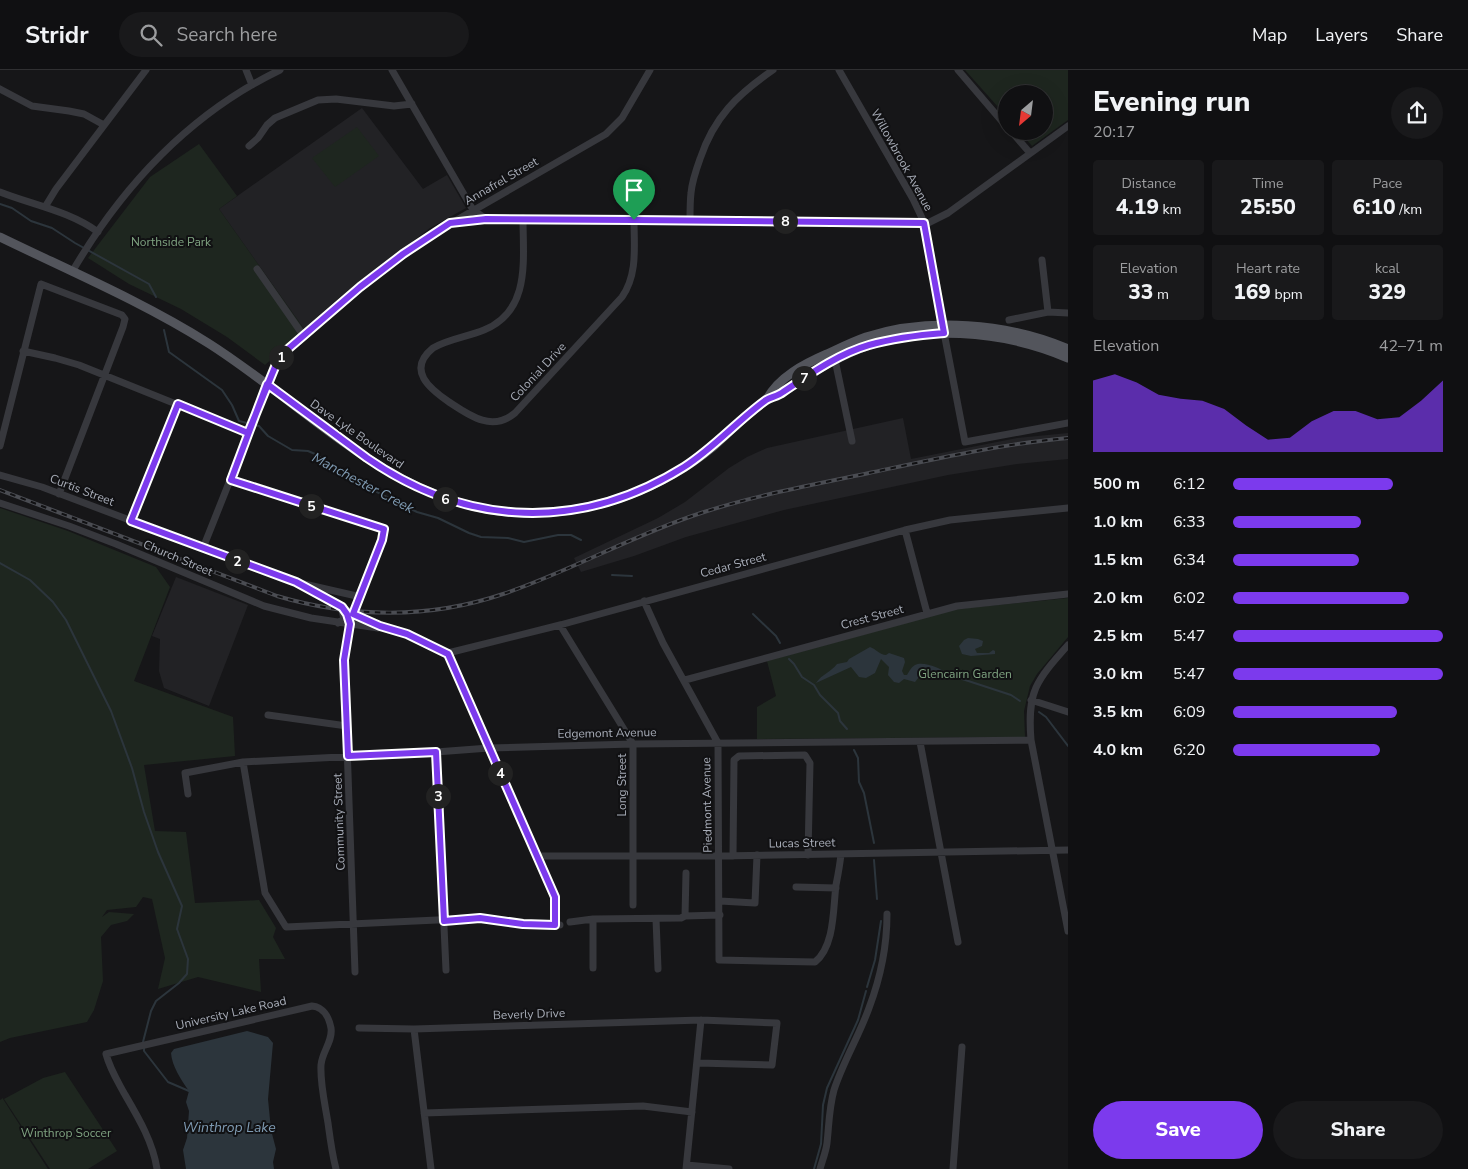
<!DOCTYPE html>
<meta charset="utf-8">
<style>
body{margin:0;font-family:"Nunito Sans",sans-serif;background:#19191b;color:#f1f3f6;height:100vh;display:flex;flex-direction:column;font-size:19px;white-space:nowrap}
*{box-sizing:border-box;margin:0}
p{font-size:16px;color:#9c9d9f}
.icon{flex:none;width:28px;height:28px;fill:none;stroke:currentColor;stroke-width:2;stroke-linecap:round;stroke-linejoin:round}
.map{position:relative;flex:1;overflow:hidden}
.details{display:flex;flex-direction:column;background:#101012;width:400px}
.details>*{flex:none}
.needle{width:32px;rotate:208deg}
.fabs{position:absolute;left:998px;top:15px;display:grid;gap:10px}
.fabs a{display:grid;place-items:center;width:55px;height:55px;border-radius:50%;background:#101012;box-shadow:0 5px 20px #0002,0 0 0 1px #303032;font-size:25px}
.pin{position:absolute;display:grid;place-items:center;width:42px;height:42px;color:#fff;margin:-51px -21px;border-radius:50% 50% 50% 0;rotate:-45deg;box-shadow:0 0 5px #0007}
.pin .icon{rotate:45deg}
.km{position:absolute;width:25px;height:25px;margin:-12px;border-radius:50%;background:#222;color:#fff;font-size:14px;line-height:25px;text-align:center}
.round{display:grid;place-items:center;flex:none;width:52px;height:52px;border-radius:26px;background:#19191b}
.overview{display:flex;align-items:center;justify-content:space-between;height:85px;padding:0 25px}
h1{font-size:28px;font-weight:800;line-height:38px}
.figures{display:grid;grid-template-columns:repeat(3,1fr);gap:8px;height:85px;padding:5px 25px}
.figures div{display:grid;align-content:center;border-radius:5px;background:#19191b;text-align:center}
.figures b{font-size:21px;font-weight:800}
.figures small{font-size:14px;font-weight:400}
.figures p{font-size:14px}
.chart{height:140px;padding:10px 25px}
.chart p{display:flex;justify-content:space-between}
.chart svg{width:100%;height:90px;margin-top:5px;fill:#7c3aed;opacity:.7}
.primary-button{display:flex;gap:10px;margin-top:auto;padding:10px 25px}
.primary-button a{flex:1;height:58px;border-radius:30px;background:#7c3aed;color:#fff;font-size:20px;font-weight:800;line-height:58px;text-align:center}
.primary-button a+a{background:#19191b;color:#f1f3f6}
ul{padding:0 25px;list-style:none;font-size:16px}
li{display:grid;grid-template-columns:80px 60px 1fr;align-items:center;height:38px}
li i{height:12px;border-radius:6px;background:#7c3aed}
header{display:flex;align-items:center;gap:30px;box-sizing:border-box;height:70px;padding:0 25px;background:#101012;border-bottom:1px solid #303032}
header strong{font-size:24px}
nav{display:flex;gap:28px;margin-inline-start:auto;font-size:18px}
.search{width:350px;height:45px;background:#19191b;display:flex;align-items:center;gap:12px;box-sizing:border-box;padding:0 18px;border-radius:28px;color:#9c9d9f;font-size:19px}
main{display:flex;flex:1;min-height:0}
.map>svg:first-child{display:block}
</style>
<header>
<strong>Stridr</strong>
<div class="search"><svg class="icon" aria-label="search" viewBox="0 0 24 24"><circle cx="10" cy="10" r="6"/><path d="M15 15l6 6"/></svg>Search here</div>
<nav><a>Map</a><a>Layers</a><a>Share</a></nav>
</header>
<main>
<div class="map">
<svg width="1068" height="1099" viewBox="0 0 1068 1099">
<rect width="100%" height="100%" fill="#161618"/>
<!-- built -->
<path fill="#222225" d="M362 38 423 119 447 105 466 138 430 158 339 228 304 259 219 139Z
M903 348 911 389 1017 368 1068 363V389L1017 394 948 405 784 440 686 467 634 486 581 502 574 488 658 448 685 432 729 398 747 387 767 378Z
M176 507 248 535 209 636 164 618 159 601 160 569 152 566Z"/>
<!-- green -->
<path fill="#1e261f" d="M965 0H1068V50L1032 76 1019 61H1044V24H1006V46Z
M357 57 379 86 335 117 312 88Z
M199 74 237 126 219 139 304 259 265 295 227 267 181 239 129 214 88 188 150 107Z
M0 438 68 461 156 497 170 517 134 611 233 647 235 686 144 695 155 761 186 762 195 833 259 830 276 858 273 867 285 889H259L261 922 198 907 158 919 165 888 152 829 143 827 136 837 107 840 102 847 109 842 134 844 127 851 111 855 101 867 103 911 94 940 87 952 10 968 0 972Z
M1068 528V567L1037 604 1030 616 1024 641 1025 667 757 669V637L776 626 767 591 957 539Z
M65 1002 117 1081 88 1099H50L4 1029 43 1008Z
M3 1028V1029L48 1099H0V1030Z"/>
<!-- water -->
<path fill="#2c353c" d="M968 568 978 569 983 571 982 576 975 579 977 583H989L993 580 995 581V584L971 586 962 584 959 576 964 570Z
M870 577C876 579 880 585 886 585L889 583 904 588 905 592 902 601 904 605H907C909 602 911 597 915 595 923 591 941 598 947 604H934L924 601 915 612 904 609 899 613 894 612 888 605 889 597 881 589 875 603 866 608 859 607 851 597 816 613C822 604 831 602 837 594L847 592 849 589Z
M247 961 268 967 273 973 268 1029 271 1060 276 1079 273 1092 274 1099H186L183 1080 187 1068 189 1041 186 1032 189 1021C181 1010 172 996 171 983L174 979Z"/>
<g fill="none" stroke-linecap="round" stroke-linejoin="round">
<!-- stream -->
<path stroke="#2c353c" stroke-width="2" d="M0 134 12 138 31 151 52 158 75 173 149 214 156 227
M164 260 169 282 222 320 232 335 239 351 259 356 268 366 292 380 308 381 315 384 369 418 417 442 438 448 469 463 481 467 508 468 524 472 558 465H571L581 470
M0 493 30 510 53 532 66 550 111 641 132 698 144 742 158 782 182 836 177 859 188 889 187 904 179 913 156 931 151 941 143 972
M612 505 632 506
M753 544 776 566 780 573
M789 589 794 594 802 607 814 615 820 625 838 643 840 651 847 659
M947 604 1011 625 1020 631
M1039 642 1046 647 1068 676
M854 680 858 688 859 712 864 723 874 773
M874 790 877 829
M867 917 875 890 881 851
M144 978V981L168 1012 189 1021
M814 1099 821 1074 823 1035 827 1018 858 950 866 921"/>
<!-- minor -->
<path stroke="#37383d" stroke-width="7" d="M246 0 252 15
M392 0 473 140 486 149 928 153 948 143 1068 56
M839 0 913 129 922 148 965 372 1068 353
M958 0 1006 56
M0 19 32 36 69 41 84 44 104 55
M1011 61 1030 83
M249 76 258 68 267 55 275 48 318 30 336 29 394 36 412 34
M0 122C33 135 69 141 98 162
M45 137 56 119 146 0
M523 148C523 190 531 241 484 260 467 267 448 269 433 278 406 300 430 319 449 332 470 346 492 362 515 343L622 227C638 204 634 176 634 150
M690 150C690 141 690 131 691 123 692 111 696 100 700 89 714 47 737 25 773 0
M453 153 486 149
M1042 190 1048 242
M257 199 303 265
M72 202C123 115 189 44 280 0
M1009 250 1048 242 1068 243
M23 281 55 288 79 295 248 363
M834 285 852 371
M0 376 41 214 122 245 125 249 123 257 59 424
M0 405 42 417 291 511 361 527
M231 410 384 459 381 470 353 545 344 590 355 902
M0 433 69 456 116 474 264 536 311 548 378 558
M131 451 178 334
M905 460 927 543
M203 478 277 292 288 279 334 238 403 184 436 162 606 64 622 48 650 0
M296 512 367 551 407 564 448 583 560 555 905 460 950 450 1068 438
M644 531 663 573 718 673 719 890 815 892C835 876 833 838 836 815 838 805 840 794 841 784
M338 553 344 549 341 537
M560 555 633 674V835
M1068 575C1036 611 1027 621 1031 670L1068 861
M448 583 555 827V855
M685 610 957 536 1068 524
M1031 630 1068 642
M268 645 347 656
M920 672 958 872
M436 682 446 900
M243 692 265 823 286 857 480 848 523 854 560 855
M188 724 185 703 243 692 436 682 489 678 633 674 1031 670
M537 786H719L1068 780
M733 786 734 690 739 686 805 685 810 693 808 785
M686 803 685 846 720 845
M796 817 836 818
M720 831 755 833 757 785
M656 849 658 899
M570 852 593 849 681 848 685 846
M593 898V849
M359 958 414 959 701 950 777 953 772 995 698 993
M414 959 431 1099
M424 1043 643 1036 692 1042
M687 1095 729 1099
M157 1099C153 1072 138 1047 124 1023 117 1010 110 999 106 984L312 936C323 937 329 947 331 958 333 971 322 982 321 995 320 1014 325 1034 328 1053 330 1068 332 1084 336 1099
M686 1099 701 950
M820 1099C822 1091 826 1082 827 1073 829 1055 829 1038 834 1020 843 992 859 966 869 938 880 909 887 876 887 844
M953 1099 962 977"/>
<!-- major -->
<path stroke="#53555c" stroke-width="9" d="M0 167C70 201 143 232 208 273 308 336 394 437 519 443 588 446 661 420 714 376 730 362 751 339 769 329 772 327 776 326 780 324 787 321 793 315 799 311 816 300 834 290 852 282 918 253 1003 260 1068 288
M767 329C779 307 804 294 827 284 840 278 852 272 866 267 929 247 1007 253 1068 279"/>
<defs>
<path id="rail" d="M0 420 277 526C351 548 430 549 503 524 571 501 633 465 701 443 756 425 813 415 869 403 935 389 1001 374 1068 368"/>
</defs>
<!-- rail casing -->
<use href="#rail" stroke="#4a4c52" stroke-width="4"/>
<!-- rail -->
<use href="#rail" stroke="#111113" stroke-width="2" stroke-dasharray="5.5" stroke-linecap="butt"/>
</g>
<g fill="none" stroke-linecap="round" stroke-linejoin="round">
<defs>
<path id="route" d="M634 150 486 149 450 153 403 184 360 217 288 279 277 292 248 363 178 334 131 451 296 512 342 537 347 544 350 554 344 590 348 686 436 682 444 851 480 848 523 854 555 855V827L448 584 407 564 380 556 353 544 382 470 384 459 231 410 267 314 367 388C467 457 580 462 684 397 714 378 737 351 766 330 771 327 778 326 783 322 810 304 838 284 869 275 894 268 919 265 944 263L924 153 634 150"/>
</defs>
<!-- route casing -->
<use href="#route" stroke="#fff" stroke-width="10"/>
<!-- route -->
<use href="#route" stroke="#7c3aed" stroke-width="6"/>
</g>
<g text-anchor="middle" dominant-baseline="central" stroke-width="4" stroke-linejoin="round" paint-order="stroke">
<!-- street labels -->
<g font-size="12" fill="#a8adb8" stroke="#111113">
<text transform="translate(902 90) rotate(61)">Willowbrook Avenue</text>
<text transform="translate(501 111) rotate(-30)">Annafrel Street</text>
<text transform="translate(538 302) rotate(-47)">Colonial Drive</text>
<text transform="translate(357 364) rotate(35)">Dave Lyle Boulevard</text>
<text transform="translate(82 420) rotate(21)">Curtis Street</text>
<text transform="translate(178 488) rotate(23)">Church Street</text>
<text transform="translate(733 495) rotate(-15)">Cedar Street</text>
<text transform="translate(872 547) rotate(-15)">Crest Street</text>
<text transform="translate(607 663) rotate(-1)">Edgemont Avenue</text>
<text transform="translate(622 715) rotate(-90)">Long Street</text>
<text transform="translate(707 735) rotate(-91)">Piedmont Avenue</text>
<text transform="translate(339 752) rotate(-92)">Community Street</text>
<text transform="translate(802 773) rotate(-1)">Lucas Street</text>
<text transform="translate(231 943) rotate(-13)">University Lake Road</text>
<text transform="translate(529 944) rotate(-2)">Beverly Drive</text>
</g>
<!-- park labels -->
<g font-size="12" fill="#7fa381" stroke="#111113">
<text x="171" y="172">Northside Park</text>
<text x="965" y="604">Glencairn Garden</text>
<text x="66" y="1063">Winthrop Soccer</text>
</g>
<!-- water labels -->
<g font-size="14" font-style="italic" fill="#7f9bb3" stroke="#111113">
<text transform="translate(363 413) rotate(28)">Manchester Creek</text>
<text x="229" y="1057">Winthrop Lake</text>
</g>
</g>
</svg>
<div class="fabs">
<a><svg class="needle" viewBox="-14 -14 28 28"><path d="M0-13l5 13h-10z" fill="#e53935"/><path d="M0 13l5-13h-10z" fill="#9c9d9f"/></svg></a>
</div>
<div class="pin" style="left:634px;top:150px;background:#1e9e55"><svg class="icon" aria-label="arrive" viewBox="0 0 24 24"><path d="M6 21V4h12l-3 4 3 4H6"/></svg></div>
<b class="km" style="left:281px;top:287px">1</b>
<b class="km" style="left:237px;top:491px">2</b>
<b class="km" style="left:438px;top:726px">3</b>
<b class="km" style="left:500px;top:703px">4</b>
<b class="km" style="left:311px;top:436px">5</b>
<b class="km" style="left:445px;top:429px">6</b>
<b class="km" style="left:804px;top:308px">7</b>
<b class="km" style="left:785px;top:151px">8</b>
</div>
<section class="details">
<div class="overview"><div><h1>Evening run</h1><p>20:17</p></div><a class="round"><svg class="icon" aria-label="share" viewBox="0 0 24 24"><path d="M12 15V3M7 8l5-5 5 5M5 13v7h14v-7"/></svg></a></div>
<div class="figures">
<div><p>Distance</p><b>4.19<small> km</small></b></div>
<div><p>Time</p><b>25:50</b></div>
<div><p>Pace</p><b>6:10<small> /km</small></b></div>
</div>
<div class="figures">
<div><p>Elevation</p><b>33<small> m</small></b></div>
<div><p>Heart rate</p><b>169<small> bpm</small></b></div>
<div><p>kcal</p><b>329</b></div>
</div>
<div class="chart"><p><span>Elevation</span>42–71 m</p>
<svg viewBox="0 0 160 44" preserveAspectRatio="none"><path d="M0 44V9L10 6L20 10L30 16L40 18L50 19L60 23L70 31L80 38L90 37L100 29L110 24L120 24L130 28L140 27L150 19L160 9V44z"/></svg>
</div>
<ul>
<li><b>500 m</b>6:12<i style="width:76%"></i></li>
<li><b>1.0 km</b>6:33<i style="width:61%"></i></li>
<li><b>1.5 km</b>6:34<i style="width:60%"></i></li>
<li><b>2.0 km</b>6:02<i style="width:84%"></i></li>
<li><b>2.5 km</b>5:47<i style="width:100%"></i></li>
<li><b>3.0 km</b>5:47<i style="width:100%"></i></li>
<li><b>3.5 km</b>6:09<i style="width:78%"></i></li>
<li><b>4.0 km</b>6:20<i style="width:70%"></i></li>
</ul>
<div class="primary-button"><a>Save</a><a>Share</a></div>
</section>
</main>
